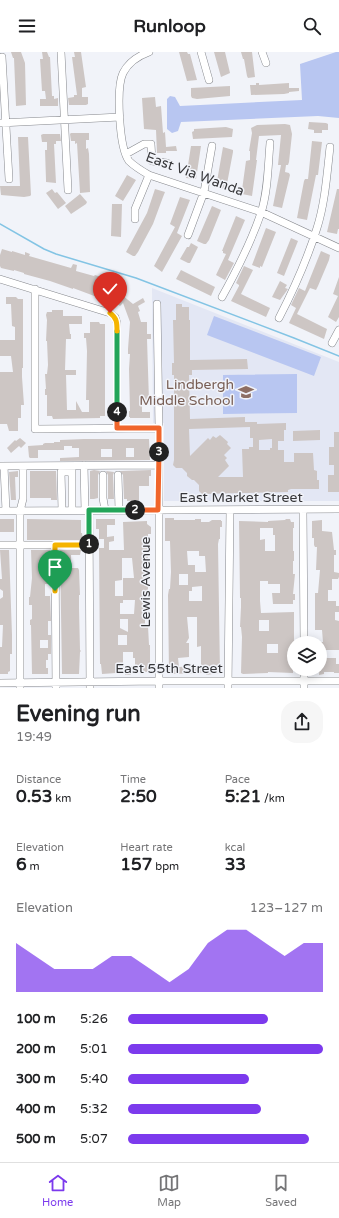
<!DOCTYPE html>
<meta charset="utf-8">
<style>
body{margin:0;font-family:"Varela Round",sans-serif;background:#f6f6f6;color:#202124;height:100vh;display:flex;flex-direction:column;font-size:15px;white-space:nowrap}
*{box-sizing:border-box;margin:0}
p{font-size:13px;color:#757577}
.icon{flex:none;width:22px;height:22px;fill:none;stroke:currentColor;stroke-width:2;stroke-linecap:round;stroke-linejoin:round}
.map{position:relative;height:636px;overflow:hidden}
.side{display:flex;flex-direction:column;background:#fff;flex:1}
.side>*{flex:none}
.controls{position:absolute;left:287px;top:584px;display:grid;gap:8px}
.controls a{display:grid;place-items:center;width:40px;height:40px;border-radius:50%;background:#fff;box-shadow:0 2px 10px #0003;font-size:20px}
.pin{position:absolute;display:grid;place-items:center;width:34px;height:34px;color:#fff;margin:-41px -17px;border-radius:50% 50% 50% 0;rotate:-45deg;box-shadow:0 0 4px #0007}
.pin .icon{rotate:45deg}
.km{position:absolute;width:20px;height:20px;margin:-10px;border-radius:50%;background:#222;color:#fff;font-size:11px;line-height:20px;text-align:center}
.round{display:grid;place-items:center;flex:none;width:42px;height:42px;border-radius:16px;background:#f6f6f6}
.head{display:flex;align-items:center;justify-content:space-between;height:68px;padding:0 16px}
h1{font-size:22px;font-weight:700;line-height:30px}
.metrics{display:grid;grid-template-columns:repeat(3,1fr);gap:6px;height:68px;padding:4px 16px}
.metrics div{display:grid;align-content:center}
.metrics b{font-size:17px;font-weight:700}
.metrics small{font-size:11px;font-weight:400}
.metrics p{font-size:11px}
.chart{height:112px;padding:8px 16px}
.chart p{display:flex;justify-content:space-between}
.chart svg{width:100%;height:72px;margin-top:4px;fill:#7c3aed;opacity:.7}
ul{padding:0 16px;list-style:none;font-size:13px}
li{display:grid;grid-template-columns:64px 48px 1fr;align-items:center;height:30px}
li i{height:10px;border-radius:5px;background:#7c3aed}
header{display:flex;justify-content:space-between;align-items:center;height:52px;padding:0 16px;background:#fff;font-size:18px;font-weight:700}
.menu{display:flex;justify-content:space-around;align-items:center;height:56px;border-top:1px solid #e0e0e0;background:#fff;font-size:11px;color:#757577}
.menu a{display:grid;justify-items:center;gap:2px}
.menu .on{color:#7c3aed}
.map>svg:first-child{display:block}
</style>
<header><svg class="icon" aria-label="menu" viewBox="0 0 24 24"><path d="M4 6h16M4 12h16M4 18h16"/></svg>Runloop<svg class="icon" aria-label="search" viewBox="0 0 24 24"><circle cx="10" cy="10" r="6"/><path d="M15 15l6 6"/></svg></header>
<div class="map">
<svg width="339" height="636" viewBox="0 0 339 636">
<rect width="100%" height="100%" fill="#f1f3f9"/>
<!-- built -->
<path fill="#e3e7f4" d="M152 236 339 310V449H164V371H153Z"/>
<!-- green -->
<path fill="#b8c6f1" d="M336 0H339V66L318 64 181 70 178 79 172 81 167 77V47L170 44 175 45 180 54 302 48 300 12Z
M214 264 321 305 314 324 207 283Z
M297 322V361L223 362V323Z"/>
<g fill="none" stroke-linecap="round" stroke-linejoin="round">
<!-- stream -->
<path stroke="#83c4e4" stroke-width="1.5" d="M0 172 44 197 56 202 136 226 294 286 339 304"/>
</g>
<!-- building -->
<path fill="#cdc6c4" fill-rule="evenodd" d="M11 0H21L25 11 26 53 16 54 14 6H13Z
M42 0H47L49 5H50L52 44H54V47L58 46V54H40V47H46L45 39H42L40 7H43Z
M74 0H81L86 35 82 36V45H88V52L86 53H69L68 46 74 45V43H77L72 5H75Z
M179 0H187L188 2H190L197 28 187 29Z
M214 0H225L230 21 221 25Z
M241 0H252L255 25 248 26 247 24 244 7H243Z
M256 31H259V33L289 31V36H299V39L289 40V41L284 42 251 43 250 33H256Z
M230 34V44L197 47 192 46 191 44V36Z
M155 45 156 55 161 54 163 81 165 80 166 95 176 94 177 99H166V101H157L156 78 144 77 142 46Z
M309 70 326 71 328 72V78H322V81H314V78L308 77Z
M285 72 290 73 292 82 289 110 288 113H286L285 120 289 121 290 123 282 156 273 154 281 113H278L281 83 259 84 256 108H257L252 144 242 142V138L246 109 250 108V99H249L252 81 251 76 257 73Z
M226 75 233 77 232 85 193 87 192 80 194 79V77Z
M71 81H89V88H86V97L88 96 89 102 90 140 80 141 77 91 75 92V89H71L70 82Z
M43 82H60L61 89H56V92H54L56 131 46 130V128L45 98H47V90H42L41 83Z
M18 85H28L31 143 30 144 24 145 1 143 0 134H20Z
M312 89 322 90 318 123H316L307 168 297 166 304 129 305 127H308Z
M191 94H201L196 127 186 126Z
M223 95 233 98V100L226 137 216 135Z
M127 123 136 128 123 149 115 144Z
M52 137 55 141 57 140 66 151 58 157 46 141Z
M155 137 165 140 163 145 153 172 138 200 135 204H133L126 200 147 161Z
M337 137H339V177H338L337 182 327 180Z
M80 142 87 150 86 152 71 162 65 154Z
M180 145 190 148 177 181 182 184 162 220 154 214 175 175 170 172Z
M112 152H122L121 185 111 184Z
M212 154 221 158 209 188 206 192H204L197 189Z
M236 164 245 168 228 208 234 211 225 228 216 223 226 202 223 201V199H222Z
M266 176 276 180 262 215 260 214V216L252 213Z
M291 186 298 189 284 224 277 221Z
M191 191 198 195 190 211H188L180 207 187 195H189Z
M2 197 12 200V199L25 203V200L30 202 29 204 71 216 73 212 77 213 76 219 94 224 95 223 107 227 109 225 113 226V225L119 227 118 230 127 235 122 243 133 252 143 246 145 250 138 254 140 259 138 260 141 270H147V282H151V287H147L149 349H142V360H150V366H130V365H129V359H130L129 317 130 302H128V297L130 270 123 251 120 254 116 251 117 249 105 245 98 242 97 245 73 236V237L50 229 24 222V221L14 218V219L1 216 0 214V203Z
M321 199 330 203 329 208 318 234 316 238 310 236 297 262 327 277 324 287 289 271 296 256 291 253 299 236 305 239Z
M244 214 253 218 241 242 270 256 266 265 231 249 239 234V233L236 231Z
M181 218 215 235 211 244 176 227Z
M339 225V265L336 270 328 265 338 244 333 242Z
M280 229 287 233 285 236 288 237 280 248 272 245Z
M6 245H16L18 247H23V316H22V325L24 353H21V366H18V379H9L7 372H0V320H13L11 304H0V288H15V275L12 274 11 252H6Z
M176 252H182V255H189V268H190V308L247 307 248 317 192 318V323H189L190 367 245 365V370H257V372L286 371V378H284V389H278V398H284V410H294V401H313L314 418 317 419V428H319V437H291L288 438V440L202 442 199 439V433L194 428H192L187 424V421L182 416H176L173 413 174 408V323H172V311H174L173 268H176ZM250 375V386H253V395H249V397H242L243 425H218L229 414 225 408 227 406 224 403 231 396 227 392 228 390 220 383 216 386 213 384 210 388 208 386 190 404 189 377ZM272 387V396H270V398H259V388Z
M52 258H63V264H82V272H69L70 282H71V287H66L65 318H76V323H66L67 358H76V349L82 360H89V348H86L87 299 86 286H84V281H90V270H99L100 272H105V364H100V366L53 367 52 364H47V343H45V337H46L45 322H47L48 313 47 289H46L47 268 46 263 47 260H52Z
M320 378V388L293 389V379Z
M334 380H339V440H328V423H334V413H329V395H334Z
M20 386 26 391 21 396 19 394 11 401 7 396 15 388 16 389Z
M84 387H149L150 408 60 409V406L79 405V396H72V394H64V398H38V406H30L29 405 28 394 43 393V392L45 391H54V390H60V388ZM126 396H134V405H126ZM101 397H112V405H101Z
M94 418 100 419 98 423V446L94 447H90V419Z
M151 418V424H149V434H139V448L127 449V447H124L123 423 120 419Z
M18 419V425H15L16 448H11L9 420Z
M30 419H56L57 448H51V446H30Z
M106 419 114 420 113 423 114 447H108V423Z
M165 466H174V468H195V467H201V470H209L212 468H221V469H222V475H220V487H219L218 492 220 621 206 623V621H202L169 622 168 543 169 537H170L171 520 170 489H165ZM187 499H199V504H205L206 520H195V513H188ZM179 522H188V533H179ZM202 534V549H189V539H192V535ZM187 565H197V595L201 594V613H197V614L179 615 178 606 189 605V591H186L189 586Z
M0 467H14V480H0Z
M27 467 81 468V481H82L83 488H27Z
M96 467H115V473H107V485L114 484V489L109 490V498H124L123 470 147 469V472L151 475V482H148V555H149V562H145V574H148L149 593H150V617H148V620L131 619V623H125V621H116L102 622 101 612H100L99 496H104V487H99V477H96ZM122 506H132L134 526H123V548H135L134 562H120V551H123V544H115V529L122 528ZM120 567H128V580L120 576ZM118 583H127V593H118ZM123 600H133V606H135V614H123Z
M286 467H290L291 470H294V476H293V499H294V509H293V522H295L293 542H295V548H293V552H273L272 541H280V532H268V529H260V549L261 561 294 560V617H293V621L268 620V621L243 622 241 621 242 585 241 575H240L241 555V546H240L239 469 268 470V469L285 468ZM260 476H273V483H275V499H265V487L260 488ZM259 568H269V579H259ZM267 592H278V601H267Z
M322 468V479L332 480 334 498H336V503H334V520L339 521V525L338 527H332V538H328V549H336V554H339V560H335V568L339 569V598H320V590H323L322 578H315V541H318L320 518H316L317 495H315L314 493V486H312V469Z
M0 498H9L12 583V602H10V619L8 620V622H0V595H2L3 573H0V547L3 545V539L0 537V527H2Z
M31 498H50V509H48V524H50V529H48V532H45V544H50L51 569H48V583H51V602H48V608H46V616H48V622H32L31 573H30V568L32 567V553H29V545H30L32 526ZM40 588H48V596H40Z
M60 498H81L80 503H71V516H78L79 518 80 543H79V556L80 598 81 599 80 600 79 622H62Z
M320 606H336V612H339V621H334V620H324V622L319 623Z"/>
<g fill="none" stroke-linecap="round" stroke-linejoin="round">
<defs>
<path id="minor" d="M61 0 68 138
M149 0C138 4 128 11 123 21 116 36 119 96 129 109 135 115 142 119 149 123L261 160 339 196
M201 0 209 28
M262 0 266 11
M2 5 9 127
M0 71 120 65
M126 102 144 92H151L152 109 167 111
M135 167V157L149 123
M188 183 204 140 212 94
M0 227 110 261 115 265 117 271V376
M35 237V377L159 376
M222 245C237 218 251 190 261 161 268 139 268 114 270 91
M157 252 159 376V636
M279 266C294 237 307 208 317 176 325 151 327 122 330 95
M332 291 339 278
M84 413 85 458
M0 414 159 413
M4 414 6 459
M103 423V446L105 458
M118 423 119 458
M62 458 61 420H72
M72 458V416
M89 458 90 636
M303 458 304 591
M0 459 339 457
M0 493H89
M55 493 56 636
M304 617V636
M0 631 159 629H339
M20 636V459L23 447V414
M228 636 230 458"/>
</defs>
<!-- minor casing -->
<use href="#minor" stroke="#86888d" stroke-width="8"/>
<!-- minor -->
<use href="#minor" stroke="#fff" stroke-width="7"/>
</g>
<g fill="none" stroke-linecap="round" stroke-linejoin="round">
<defs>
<path id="split-1" d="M55 539V493H89V492"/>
<path id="split-2" d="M89 492V458H135"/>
<path id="split-3" d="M135 458H158L159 400"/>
<path id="split-4" d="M117 360V376H159V400"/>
<path id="split-5" d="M117 279V360"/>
<path id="split-6" d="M110 261C117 266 117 271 117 279"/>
</defs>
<!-- split-1 casing -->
<use href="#split-1" stroke="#fff" stroke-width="8"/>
<!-- split-2 casing -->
<use href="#split-2" stroke="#fff" stroke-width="8"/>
<!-- split-3 casing -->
<use href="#split-3" stroke="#fff" stroke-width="8"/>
<!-- split-4 casing -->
<use href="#split-4" stroke="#fff" stroke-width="8"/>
<!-- split-5 casing -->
<use href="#split-5" stroke="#fff" stroke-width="8"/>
<!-- split-6 casing -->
<use href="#split-6" stroke="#fff" stroke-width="8"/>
<!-- split-1 -->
<use href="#split-1" stroke="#f5b400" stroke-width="5"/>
<!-- split-2 -->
<use href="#split-2" stroke="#22a559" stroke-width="5"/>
<!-- split-3 -->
<use href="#split-3" stroke="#f0652b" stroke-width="5"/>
<!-- split-4 -->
<use href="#split-4" stroke="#f0652b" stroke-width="5"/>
<!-- split-5 -->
<use href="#split-5" stroke="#22a559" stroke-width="5"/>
<!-- split-6 -->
<use href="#split-6" stroke="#f5b400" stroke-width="5"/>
</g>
<!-- icons -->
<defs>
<symbol id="school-bare" viewBox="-9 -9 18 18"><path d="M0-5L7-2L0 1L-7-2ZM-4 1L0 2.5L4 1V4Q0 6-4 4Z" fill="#8d6e63" stroke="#f1f3f9" stroke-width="2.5" paint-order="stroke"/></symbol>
</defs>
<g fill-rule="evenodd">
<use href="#school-bare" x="235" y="329" width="22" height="22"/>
</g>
<g text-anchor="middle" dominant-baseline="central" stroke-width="3" stroke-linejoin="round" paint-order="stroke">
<!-- street labels -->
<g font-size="14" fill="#37373a" stroke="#f1f3f9">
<text transform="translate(195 122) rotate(20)">East Via Wanda</text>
<text x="241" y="445">East Market Street</text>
<text transform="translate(145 530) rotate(-90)">Lewis Avenue</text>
<text x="169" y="616">East 55th Street</text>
</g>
<!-- education labels -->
<g font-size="14" fill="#785e54" stroke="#f1f3f9" text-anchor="end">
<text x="234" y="332">Lindbergh<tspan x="234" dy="16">Middle School</tspan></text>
</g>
</g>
</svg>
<div class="controls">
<a><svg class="icon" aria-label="layers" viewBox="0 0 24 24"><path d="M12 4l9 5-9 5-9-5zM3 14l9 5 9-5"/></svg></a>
</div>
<div class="pin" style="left:55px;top:539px;background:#1e9e55"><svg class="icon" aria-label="arrive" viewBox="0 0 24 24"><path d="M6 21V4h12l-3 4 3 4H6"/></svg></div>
<div class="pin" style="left:110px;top:261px;background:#d93025"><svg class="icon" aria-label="check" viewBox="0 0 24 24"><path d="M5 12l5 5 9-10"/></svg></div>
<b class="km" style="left:89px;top:492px">1</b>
<b class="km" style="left:135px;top:458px">2</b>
<b class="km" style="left:159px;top:400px">3</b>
<b class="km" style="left:117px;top:360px">4</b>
</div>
<section class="side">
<div class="head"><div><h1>Evening run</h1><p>19:49</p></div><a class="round"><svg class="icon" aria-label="share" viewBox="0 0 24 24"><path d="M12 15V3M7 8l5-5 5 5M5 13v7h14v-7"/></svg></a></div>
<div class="metrics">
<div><p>Distance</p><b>0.53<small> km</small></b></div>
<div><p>Time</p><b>2:50</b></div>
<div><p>Pace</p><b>5:21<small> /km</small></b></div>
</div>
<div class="metrics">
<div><p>Elevation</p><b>6<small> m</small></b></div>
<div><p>Heart rate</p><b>157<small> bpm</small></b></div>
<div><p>kcal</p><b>33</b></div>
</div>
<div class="chart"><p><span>Elevation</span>123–127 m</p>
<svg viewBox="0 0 160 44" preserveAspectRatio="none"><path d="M0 44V14L10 22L20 30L30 30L40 30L50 22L60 22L70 30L80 38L90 30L100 14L110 6L120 6L130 14L140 22L150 14L160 14V44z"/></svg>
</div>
<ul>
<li><b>100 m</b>5:26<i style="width:72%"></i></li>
<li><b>200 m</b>5:01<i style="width:100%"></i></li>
<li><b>300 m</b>5:40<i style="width:62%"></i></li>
<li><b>400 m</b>5:32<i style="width:68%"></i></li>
<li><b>500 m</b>5:07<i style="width:93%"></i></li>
</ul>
</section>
<nav class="menu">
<a class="on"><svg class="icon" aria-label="home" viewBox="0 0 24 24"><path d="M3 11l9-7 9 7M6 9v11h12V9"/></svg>Home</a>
<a><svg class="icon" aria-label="map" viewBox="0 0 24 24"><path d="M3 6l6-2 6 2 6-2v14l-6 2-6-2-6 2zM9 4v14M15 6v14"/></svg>Map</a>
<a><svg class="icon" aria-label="saved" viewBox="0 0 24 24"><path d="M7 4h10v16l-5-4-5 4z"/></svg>Saved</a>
</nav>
